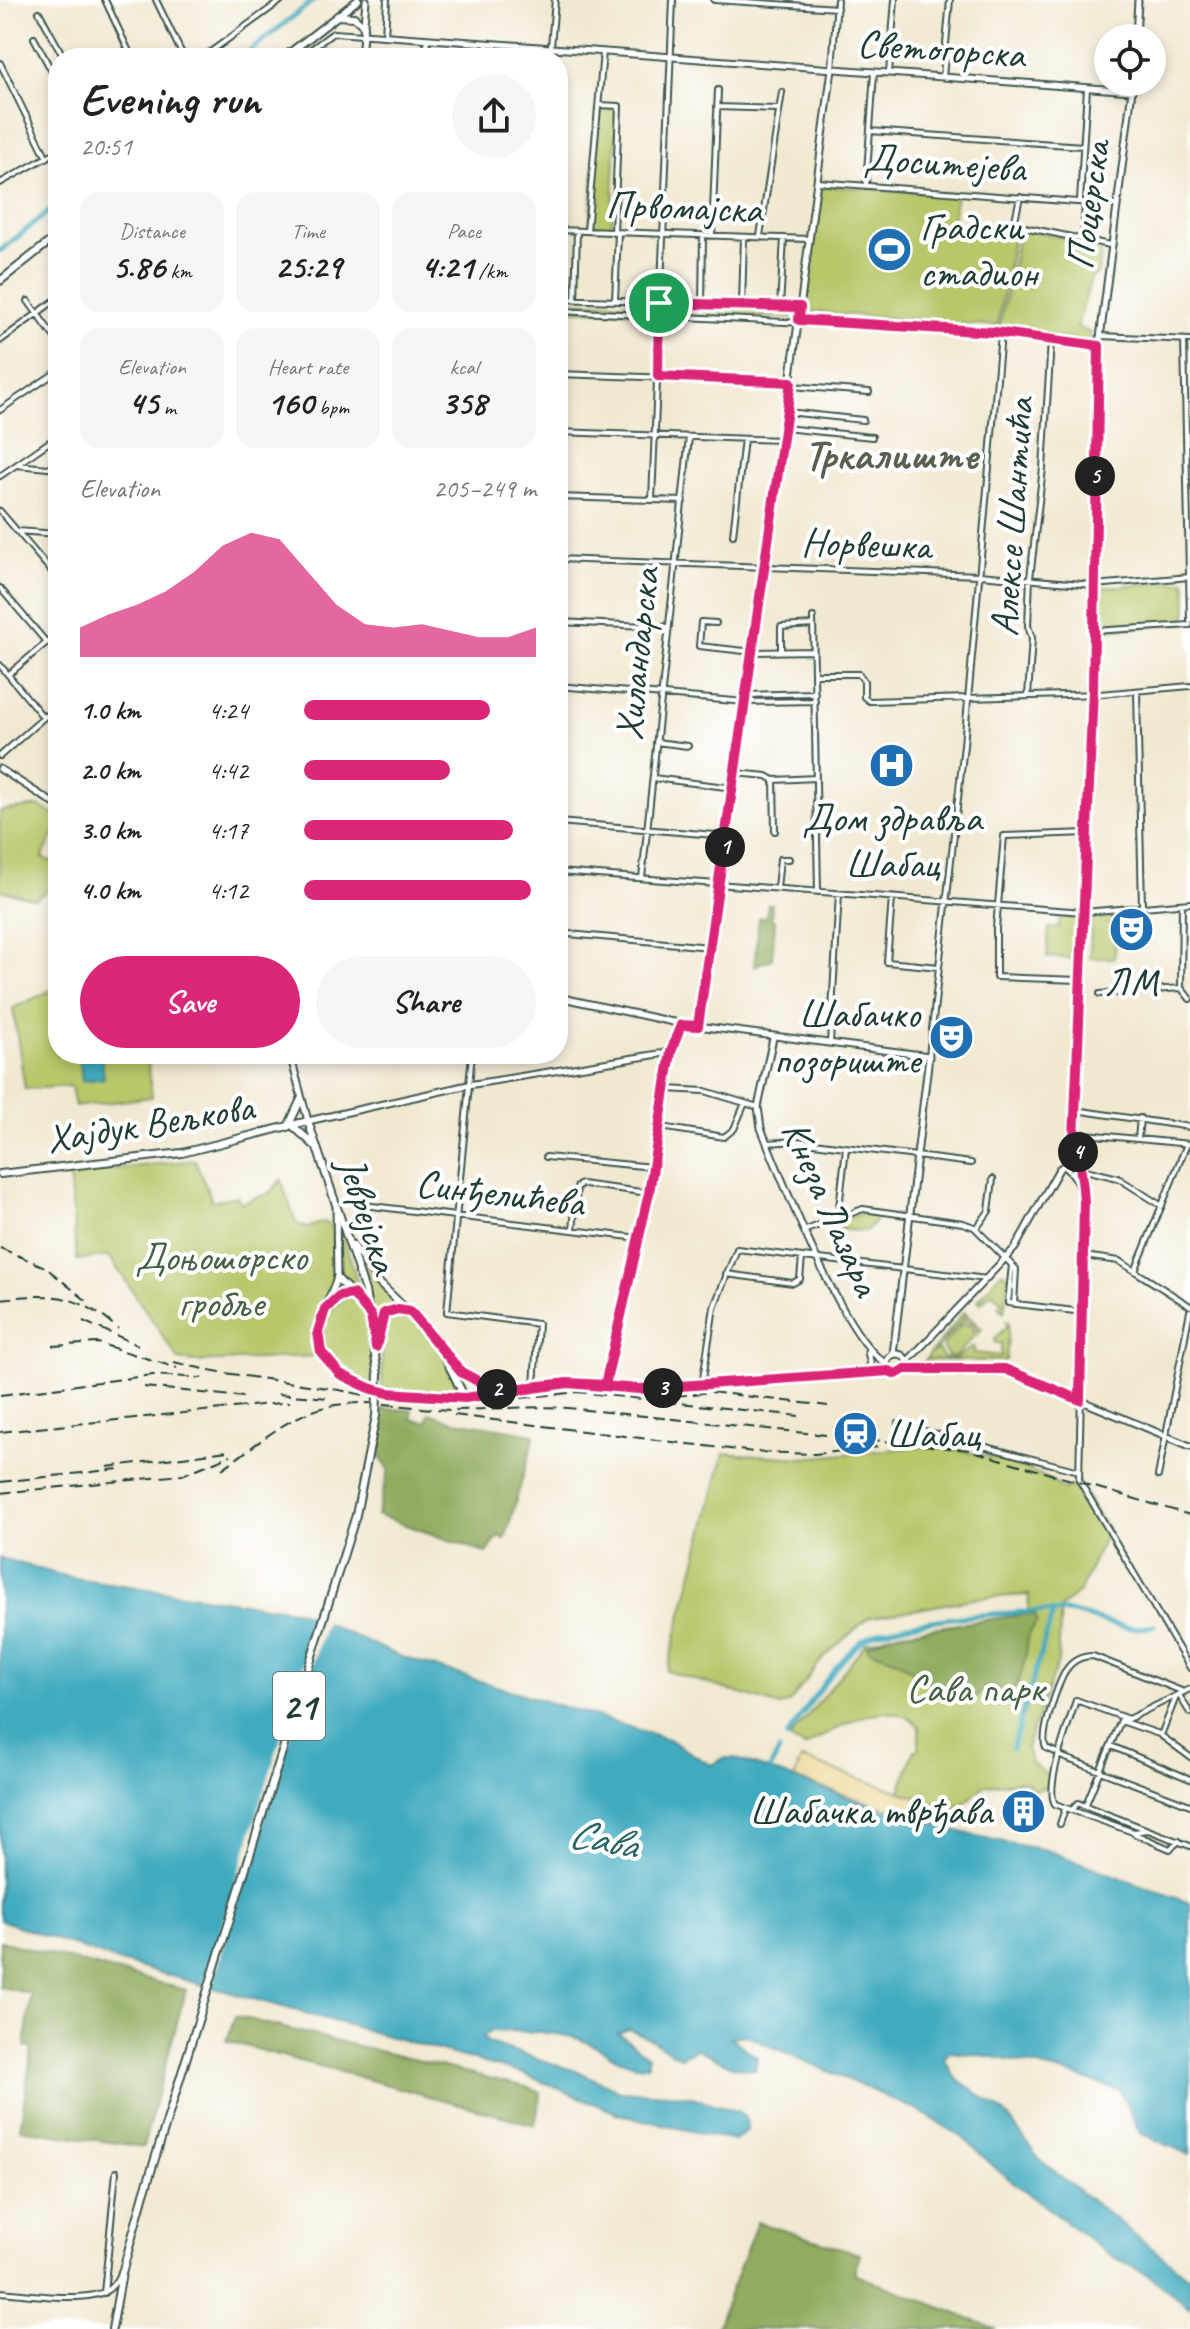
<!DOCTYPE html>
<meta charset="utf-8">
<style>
body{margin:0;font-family:Caveat,sans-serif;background:#f6f6f6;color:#222;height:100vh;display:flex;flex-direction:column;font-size:30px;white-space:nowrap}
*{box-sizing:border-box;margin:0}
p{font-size:26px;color:#767676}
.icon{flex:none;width:44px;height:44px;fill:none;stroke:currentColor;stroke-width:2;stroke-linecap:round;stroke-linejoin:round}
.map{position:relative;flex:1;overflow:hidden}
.drawer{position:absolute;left:48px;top:48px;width:520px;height:1016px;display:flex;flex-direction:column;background:#fff;border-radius:32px;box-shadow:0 4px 12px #0003}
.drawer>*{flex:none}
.controls{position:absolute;left:1094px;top:24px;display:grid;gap:16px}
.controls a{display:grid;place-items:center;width:72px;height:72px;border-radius:50%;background:#fff;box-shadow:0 4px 12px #0003;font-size:40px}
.pin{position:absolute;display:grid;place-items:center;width:68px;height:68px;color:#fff;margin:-34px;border:4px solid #fff;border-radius:50%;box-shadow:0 2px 8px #0007}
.km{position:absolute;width:40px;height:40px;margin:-20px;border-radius:50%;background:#222;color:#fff;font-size:22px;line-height:40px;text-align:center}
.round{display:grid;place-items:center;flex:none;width:84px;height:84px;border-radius:42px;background:#f6f6f6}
.headline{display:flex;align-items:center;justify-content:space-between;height:136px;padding:0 32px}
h1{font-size:44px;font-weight:800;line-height:60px}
.figures{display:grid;grid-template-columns:repeat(3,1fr);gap:12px;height:136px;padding:8px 32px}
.figures div{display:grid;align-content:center;border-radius:20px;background:#f6f6f6;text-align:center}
.figures b{font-size:34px;font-weight:800}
.figures small{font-size:22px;font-weight:400}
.figures p{font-size:22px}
.chart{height:224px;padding:16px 32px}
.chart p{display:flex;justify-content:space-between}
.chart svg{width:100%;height:144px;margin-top:8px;fill:#db2777;opacity:.7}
.action{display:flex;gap:16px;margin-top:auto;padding:16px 32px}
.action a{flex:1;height:92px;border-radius:48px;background:#db2777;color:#fff;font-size:32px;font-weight:800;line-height:92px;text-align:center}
.action a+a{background:#f6f6f6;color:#222}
ul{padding:0 32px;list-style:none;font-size:26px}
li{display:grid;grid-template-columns:128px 96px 1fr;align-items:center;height:60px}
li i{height:20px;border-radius:10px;background:#db2777}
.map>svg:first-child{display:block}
</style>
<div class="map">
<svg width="1190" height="2329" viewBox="0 0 1190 2329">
<rect width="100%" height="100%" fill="#fff"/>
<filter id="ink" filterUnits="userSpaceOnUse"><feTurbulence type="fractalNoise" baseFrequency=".0125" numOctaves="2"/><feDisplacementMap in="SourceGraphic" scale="16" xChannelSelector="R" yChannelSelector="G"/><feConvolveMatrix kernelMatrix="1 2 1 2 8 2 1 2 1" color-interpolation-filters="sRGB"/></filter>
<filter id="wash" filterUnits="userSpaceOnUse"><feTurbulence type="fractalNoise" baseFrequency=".006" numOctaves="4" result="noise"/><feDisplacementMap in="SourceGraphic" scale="32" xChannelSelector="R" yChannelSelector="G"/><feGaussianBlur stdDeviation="1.8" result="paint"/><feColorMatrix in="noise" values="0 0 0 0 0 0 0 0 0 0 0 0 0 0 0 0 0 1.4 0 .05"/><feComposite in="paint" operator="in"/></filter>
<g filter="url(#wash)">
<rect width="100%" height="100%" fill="#f1e8d0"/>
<!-- green -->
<path fill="#b7c76a" stroke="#6b824f" stroke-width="2" d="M602 108 617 109 612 228 590 227 599 110Z
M820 186 956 194 953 222 1014 235 997 326 804 311Z
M1020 228 1102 246 1098 274 1091 278 1077 327 1091 333 1088 342 999 328Z
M558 301 651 304 655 309 651 312 558 309Z
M663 305 793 310 795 312 791 318 664 313Z
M1186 581 1187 623 1095 631 1096 588Z
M39 806 58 817V836L54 834 42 858 58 863V883L35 899 0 890V811Z
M1060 916 1078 918V959L1047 957 1049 928H1059Z
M1116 917 1114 958H1090L1091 919Z
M58 987V1054H147L152 1097 75 1107 71 1086 25 1089 13 1008Z
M195 1160 212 1201 237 1196 241 1203 270 1193 281 1180 296 1223 307 1228 323 1222 332 1225 335 1274 314 1329 316 1356 197 1362 179 1360 109 1256 77 1260 69 1174Z
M860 1214 880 1215 866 1231 834 1229 832 1223Z
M338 1223H339L362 1297 345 1287 340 1279Z
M360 1262 400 1306 383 1311 377 1327Z
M1001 1272 1009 1276 1004 1312 998 1307 1002 1302 992 1292 981 1303 978 1300Z
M347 1296C378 1306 374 1360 374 1387L335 1366 321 1342 326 1313Z
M395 1311C430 1316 447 1365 460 1392H407L382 1388V1324L386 1315Z
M964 1312 982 1329 978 1334 974 1324 965 1320 966 1316 933 1352 938 1350 944 1358 954 1359 974 1346V1353L1001 1356V1343H995V1338L1008 1325 1006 1320 1009 1323 1006 1361 925 1360Z
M963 1323 972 1326 975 1335 955 1357 948 1356 942 1346Z
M927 1446C974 1451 1027 1462 1065 1490L1078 1482 1107 1531 1080 1591 1061 1607 1058 1662 1026 1748 1032 1763 1051 1779 1049 1786 1033 1791 1026 1781 985 1785 963 1804 951 1808 900 1792 914 1750 919 1749V1727C888 1692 835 1729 805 1747L789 1739 866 1643 902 1632 1028 1615 1029 1595 978 1598 868 1618 823 1658 790 1702 780 1706 667 1671 724 1453 804 1458Z"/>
<!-- forest -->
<path fill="#91ac5e" stroke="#587449" stroke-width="2" d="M768 904H772L771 919 775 921 772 959 754 966 759 918 766 917Z
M383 1409 412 1410V1419L427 1422 429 1413 449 1420 535 1434 505 1539 499 1536 487 1553 377 1515 389 1470 376 1451Z
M1026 1614 1035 1615 1037 1621C1034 1627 1028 1632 1028 1639 1025 1658 1025 1676 1011 1691L986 1687 973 1700 955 1687 933 1686 897 1660 869 1650 867 1646 888 1635Z
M0 1941 186 1990 143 2147 20 2129 32 2048 25 2046 31 1994 0 1987Z
M235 2016 530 2088 541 2093 535 2125 227 2041Z
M757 2222 860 2254 854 2274 996 2329H862L854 2325 851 2329H716Z"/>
<!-- sand -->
<path fill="#eeda9e" stroke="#868c69" stroke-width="2" d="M801 1759 945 1807H956L951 1828 794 1779Z"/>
<!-- water -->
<path fill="#3faabf" stroke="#2f747a" stroke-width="2" d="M79 1054H101L104 1078 82 1081Z
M0 1558 68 1577 299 1611 396 1655 668 1739 711 1765 724 1758H734C835 1793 941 1833 1046 1850L1190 1903V2155L1140 2133 1120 2091C1065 2071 1007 2056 949 2052L944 2058 955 2077 1005 2113 1039 2159 1190 2278V2308L1150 2276 1111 2256 1000 2172 962 2137 921 2112 746 2035 730 2037 757 2057 755 2070 734 2067 697 2049 681 2057C664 2051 652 2036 628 2029L618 2033 648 2056V2066C620 2066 604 2048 579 2039 552 2030 519 2032 491 2031L483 2037 489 2043 582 2073 620 2091 685 2095 740 2112 746 2118 747 2130 734 2141 619 2114 524 2074 120 1962 0 1920Z"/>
<!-- pier -->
<path fill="#f1e8d0" d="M319 1614 327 1617 210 1991 203 1989Z"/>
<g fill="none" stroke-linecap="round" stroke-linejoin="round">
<!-- canal -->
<path stroke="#3faabf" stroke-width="5" d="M241 58 314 0
M0 251 58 204
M787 1737C806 1709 835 1663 862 1641 889 1619 1027 1609 1065 1612 1094 1614 1125 1636 1154 1625
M1012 1749 1053 1613
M767 1775 779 1751"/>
</g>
</g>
<g filter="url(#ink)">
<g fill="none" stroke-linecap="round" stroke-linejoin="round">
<defs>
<path id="street" d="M105 0 132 58
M156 0 184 58
M714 0 837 8
M39 12 64 58
M385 36 387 0
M34 38 58 83
M202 58 282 0
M299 58 333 33 363 35
M426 58 427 39
M486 58 487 44
M550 58 555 0
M0 63 47 158
M832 69 837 0
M889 73 895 0
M943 77 950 0
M599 105 619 106 614 233
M717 107 779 109
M870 131 1083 146
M817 182 1116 205
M0 183 58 151
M866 186 874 73
M1020 197 1015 220 1019 226 1110 245
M1080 201 1087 88
M558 230 808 239
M587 231 603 52
M712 235 718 90
M760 236 782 92
M1083 239 1085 202
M558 299 800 307
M575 300 577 231
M28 301 58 342
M615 301 618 233
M702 304 703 235
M742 305 744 237
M780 307 784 238
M558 311 994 332 1099 346
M1101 336 1190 340
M1184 340 1190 621
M0 341 58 298
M558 374 791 382
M791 386 869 392
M0 410 58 371
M787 412 863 420
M784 428 872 437
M558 432 782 440
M17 465 58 469
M0 476 58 436
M558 497 683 501
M652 500 673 0
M0 511 58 579
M17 531 58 534
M733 535 744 439
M558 559 980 575 1093 585 1190 577
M0 588 47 643
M813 617 814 674H859L864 681V697L869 701 1100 694 1190 686
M558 622 669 627
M716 623 701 622 699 646 754 652 813 651
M1093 631 1190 625
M781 651V627L813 625
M0 665 43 717
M814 674 818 892
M8 675 58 633
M558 686 746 702 815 701
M1137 691 1142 907
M747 695 815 693
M1028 696 1032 638 1028 626 1030 578 1043 468 1051 341
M656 742 688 746
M0 756 58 705
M736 773 767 776 774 780 816 778
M653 778 734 788
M774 780 775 831
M558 822 727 836
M558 872 1084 912 1190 903
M642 878 689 437
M777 888 780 859H789
M892 898 887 962 939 967
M558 933 710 947
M1080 980 996 977V928L1004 836 1087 833
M1182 989 1190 999
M1100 994 1181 988 1182 904
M830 1043 839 894
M472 1054 447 1312 538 1324 534 1386
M929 1056 964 745 1001 334
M666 1089 705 1091 758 1107
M1075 1110 1190 1127
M661 1127 724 1137 734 1129 745 1103
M1075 1133 1190 1144
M1138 1139 1140 1118
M767 1143 798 1141 971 1163
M546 1157 653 1167
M1081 1169 1118 1178 1162 1206
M1079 1170 1084 1190V1256L1079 1480 1190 1668
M1071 1172 1082 1190
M355 1204 639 1238
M838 1216 846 1148
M976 1229 989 1211 993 1179
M573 1230 577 1187 581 1184 649 1193
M806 1230 863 1209 963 1223 974 1227 1016 1269 1014 1304
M1084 1256 1119 1261 1190 1306
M1012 1265 1008 1303 1083 1312
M1135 1271 1187 1144
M726 1274 793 1283 800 1279 802 1258
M702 1385 714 1307 737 1249 987 1279
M898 1424 1079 1471
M1158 1476 1190 1311
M1179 1695 1190 1713
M1121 1721 1159 1734 1190 1757
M1161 1735 1176 1697
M1111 1746 1190 1779
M1060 1754 1046 1748C1039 1736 1058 1684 1066 1670 1072 1661 1082 1656 1093 1656L1184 1692
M1060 1756 1190 1805
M1086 1804 1122 1718
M1073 1809 1078 1803 1190 1846
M1060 1824 1065 1809
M1148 1830 1133 1832 1055 1804C1044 1786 1070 1721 1076 1700L1128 1719 1190 1689
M1135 1834 1170 1849 1179 1841
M0 2292C26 2294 83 2303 106 2291 114 2287 117 2279 121 2272
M104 2293 116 2172"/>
<path id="secondary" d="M363 34 1132 91
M1136 38 1138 0
M361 58 366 0
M0 769 58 806
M558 997 682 1024 929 1056 893 1354
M698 1026 754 652 832 69
M773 1038 758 1107 761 1128C780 1176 846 1343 886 1363
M290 1054 308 1121 468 1085 671 1052
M1066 1165a8 8 0 1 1 16 0a8 8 0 1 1-16 0Z
M1068 1159 1074 1141 1093 689 1099 346 1133 82
M336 1207 337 1278 321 1319 319 1343 335 1369 369 1388 430 1398H465L568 1383 639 1389 889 1371
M887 1364a10 10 0 1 1 20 0a10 10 0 1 1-20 0Z
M907 1362 1015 1248 1059 1169 1066 1164
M905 1369H1005L1190 1446
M865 1371 871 1365 868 1352
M605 1385 649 1193 671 1052 682 1024"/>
<path id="primary" d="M337 16 354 17 364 26
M283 58 358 0
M0 281 58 235
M293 1126 314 1145
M288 1127 301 1099
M0 1174 182 1153 308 1121 365 1291 378 1375
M353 1245 379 1283 435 1337 465 1398
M337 1278 367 1309
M325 1309 339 1296 349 1294
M377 1339 384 1313 398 1309 408 1310
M455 1365 471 1379 503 1390
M112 2329 122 2273 144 2194 356 1515 376 1416"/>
</defs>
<!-- street casing -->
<use href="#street" stroke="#3e574b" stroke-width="8"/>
<!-- secondary casing -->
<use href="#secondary" stroke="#3e574b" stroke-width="9"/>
<!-- primary casing -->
<use href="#primary" stroke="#3e574b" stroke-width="10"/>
<!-- street -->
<use href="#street" stroke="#fff" stroke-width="4"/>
<!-- secondary -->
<use href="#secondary" stroke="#fff" stroke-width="5"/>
<!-- primary -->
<use href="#primary" stroke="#fff" stroke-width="6"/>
<!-- rail -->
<path stroke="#1f3d34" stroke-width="2" stroke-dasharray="12 6" stroke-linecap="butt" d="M0 1248 45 1267 88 1302
M0 1299C51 1293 78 1293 118 1329
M83 1321 138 1345
M53 1346 98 1343 177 1368
M174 1362C238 1379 304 1381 368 1396
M144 1387 243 1397
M278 1394 330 1398
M0 1395 153 1375 202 1378
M675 1396 711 1392 828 1406
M521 1398 578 1392 799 1416
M454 1415 754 1452 815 1454 879 1447
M0 1432 290 1402
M107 1467 227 1451
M222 1469C250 1450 278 1424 310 1412 359 1393 406 1410 457 1410 494 1409 530 1406 568 1408L969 1450 1190 1515
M0 1482 118 1469
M0 1493 182 1475 231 1455"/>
<defs>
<path id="primary-bridge" d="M376 1416 378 1375"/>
</defs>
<!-- primary-bridge casing -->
<use href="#primary-bridge" stroke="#3e574b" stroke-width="10" stroke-linecap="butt"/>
<!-- primary-bridge -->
<use href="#primary-bridge" stroke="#fff" stroke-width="6"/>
</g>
</g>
<g fill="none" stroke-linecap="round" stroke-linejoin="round" filter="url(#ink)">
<defs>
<path id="route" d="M659 303 658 376 791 382 698 1026 681 1025 671 1052 649 1193 605 1385 568 1383 503 1390 489 1387 461 1372 410 1311 398 1309 384 1313 376 1347 371 1316 353 1294 339 1296 325 1309 318 1332 321 1352 340 1374 369 1388 388 1393 465 1398 568 1383 639 1389 889 1371 896 1374 905 1369H1005L1080 1400 1084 1203C1083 1179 1080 1162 1074 1140L1093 689 1099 346 994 332 799 320 800 307 659 303"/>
</defs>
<!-- route casing -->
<use href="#route" stroke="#fff" stroke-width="16"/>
<!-- route -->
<use href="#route" stroke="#db2777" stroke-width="10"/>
</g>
<!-- icons -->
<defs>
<symbol id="stadium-disc" viewBox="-11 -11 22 22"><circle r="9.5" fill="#1f6fb2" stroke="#fff"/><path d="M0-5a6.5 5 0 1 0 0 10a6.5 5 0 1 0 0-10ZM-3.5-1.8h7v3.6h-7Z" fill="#fff"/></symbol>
<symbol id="hospital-disc" viewBox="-11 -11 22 22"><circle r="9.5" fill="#1f6fb2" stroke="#fff"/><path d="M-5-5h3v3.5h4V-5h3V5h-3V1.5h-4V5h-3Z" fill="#fff"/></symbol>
<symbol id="theatre-disc" viewBox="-11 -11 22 22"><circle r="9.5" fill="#1f6fb2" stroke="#fff"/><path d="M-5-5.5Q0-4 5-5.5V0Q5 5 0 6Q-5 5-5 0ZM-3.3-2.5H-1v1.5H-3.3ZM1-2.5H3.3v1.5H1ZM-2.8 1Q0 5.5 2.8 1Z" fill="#fff"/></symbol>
<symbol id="station-disc" viewBox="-11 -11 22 22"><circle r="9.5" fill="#1f6fb2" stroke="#fff"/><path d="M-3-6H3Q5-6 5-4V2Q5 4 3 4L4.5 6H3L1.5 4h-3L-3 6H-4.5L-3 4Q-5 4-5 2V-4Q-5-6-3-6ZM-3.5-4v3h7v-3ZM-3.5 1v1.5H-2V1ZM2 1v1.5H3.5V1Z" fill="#fff"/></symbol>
<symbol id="building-disc" viewBox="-11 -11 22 22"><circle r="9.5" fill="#1f6fb2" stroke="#fff"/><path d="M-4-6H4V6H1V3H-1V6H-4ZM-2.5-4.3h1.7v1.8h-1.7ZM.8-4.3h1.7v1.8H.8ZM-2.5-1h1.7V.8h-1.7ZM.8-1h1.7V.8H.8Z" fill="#fff"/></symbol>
</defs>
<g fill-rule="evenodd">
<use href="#stadium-disc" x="864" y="224" width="51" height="51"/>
<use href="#hospital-disc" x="866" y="740" width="51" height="51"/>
<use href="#theatre-disc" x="1106" y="904" width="51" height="51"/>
<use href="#theatre-disc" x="926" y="1012" width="51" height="51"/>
<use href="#station-disc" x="830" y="1408" width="51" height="51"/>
<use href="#building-disc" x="998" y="1786" width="51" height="51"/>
</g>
<g text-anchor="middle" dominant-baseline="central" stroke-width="8" stroke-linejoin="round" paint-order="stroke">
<!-- shield labels -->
<rect fill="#fff" stroke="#627771" stroke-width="2" x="273" y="1672" width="52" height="68" rx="6"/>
<g font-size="38" font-weight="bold" fill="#1f3d34">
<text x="299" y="1706">21</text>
</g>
<!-- street labels -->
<g font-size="40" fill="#1f3d34" stroke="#fff">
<text transform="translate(941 49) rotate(4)">Светогорска</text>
<text transform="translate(945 163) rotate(4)">Доситејева</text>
<text transform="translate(1088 205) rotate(-82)">Поцерска</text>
<text transform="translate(684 207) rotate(2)">Првомајска</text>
<text transform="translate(1012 517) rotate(-86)">Алексе Шантића</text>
<text transform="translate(866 544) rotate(2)">Норвешка</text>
<text transform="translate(637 654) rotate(-84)">Хиландарска</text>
<text transform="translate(150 1123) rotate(-9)">Хајдук Вељкова</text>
<text transform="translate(500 1193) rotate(7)">Синђелићева</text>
<text transform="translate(831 1208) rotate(66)">Кнеза Лазара</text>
<text transform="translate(368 1215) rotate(72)">Јеврејска</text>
</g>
<!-- poi labels -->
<g font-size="40" fill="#1f3d34" stroke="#fff" text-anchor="start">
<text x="920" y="227">Градски<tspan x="920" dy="46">стадион</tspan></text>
<text x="892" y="818" text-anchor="middle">Дом здравља<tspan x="892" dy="46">Шабац</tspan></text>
<text x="1131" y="982" text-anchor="middle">ЛМ</text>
<text x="920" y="1014" text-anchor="end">Шабачко<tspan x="920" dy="46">позориште</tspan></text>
<text x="886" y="1434">Шабац</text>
<text x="992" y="1811" text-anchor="end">Шабачка тврђава</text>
</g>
<!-- park labels -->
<g font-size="40" fill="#456042" stroke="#fff">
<text x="221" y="1257">Доњошорско<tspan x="221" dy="46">гробље</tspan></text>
<text x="975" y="1689">Сава парк</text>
</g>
<!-- neighbourhood labels -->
<g font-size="42" font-weight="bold" fill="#59604f" stroke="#fff">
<text x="891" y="455">Тркалиште</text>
</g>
<!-- water labels -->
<g font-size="42" font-style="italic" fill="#2a6365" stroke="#fff">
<text transform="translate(603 1839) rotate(11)">Сава</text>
</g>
</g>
</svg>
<div class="controls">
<a><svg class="icon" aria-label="locate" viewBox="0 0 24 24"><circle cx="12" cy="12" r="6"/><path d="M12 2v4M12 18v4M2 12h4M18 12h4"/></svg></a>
</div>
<div class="pin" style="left:659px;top:303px;background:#1e9e55"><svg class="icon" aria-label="arrive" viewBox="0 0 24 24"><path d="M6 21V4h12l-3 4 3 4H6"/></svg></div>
<b class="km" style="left:725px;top:847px">1</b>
<b class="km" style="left:497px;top:1389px">2</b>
<b class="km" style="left:663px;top:1388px">3</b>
<b class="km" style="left:1078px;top:1152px">4</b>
<b class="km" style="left:1095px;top:476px">5</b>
<section class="drawer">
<div class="headline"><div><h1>Evening run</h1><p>20:51</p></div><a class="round"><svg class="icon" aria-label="share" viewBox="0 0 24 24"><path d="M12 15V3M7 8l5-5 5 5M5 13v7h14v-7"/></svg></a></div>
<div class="figures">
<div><p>Distance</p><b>5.86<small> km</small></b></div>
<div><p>Time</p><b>25:29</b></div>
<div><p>Pace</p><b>4:21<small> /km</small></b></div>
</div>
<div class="figures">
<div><p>Elevation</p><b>45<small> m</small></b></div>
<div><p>Heart rate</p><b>160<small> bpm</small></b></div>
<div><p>kcal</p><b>358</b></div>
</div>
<div class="chart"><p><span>Elevation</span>205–249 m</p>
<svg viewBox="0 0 160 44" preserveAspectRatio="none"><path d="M0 44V35L10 31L20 28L30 24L40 18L50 10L60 6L70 8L80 18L90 28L100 34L110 35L120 34L130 36L140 38L150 38L160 35V44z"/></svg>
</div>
<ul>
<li><b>1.0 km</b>4:24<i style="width:80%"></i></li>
<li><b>2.0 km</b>4:42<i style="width:63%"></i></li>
<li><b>3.0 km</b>4:17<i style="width:90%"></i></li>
<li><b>4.0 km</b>4:12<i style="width:98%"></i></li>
</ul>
<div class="action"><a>Save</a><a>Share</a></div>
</section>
</div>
